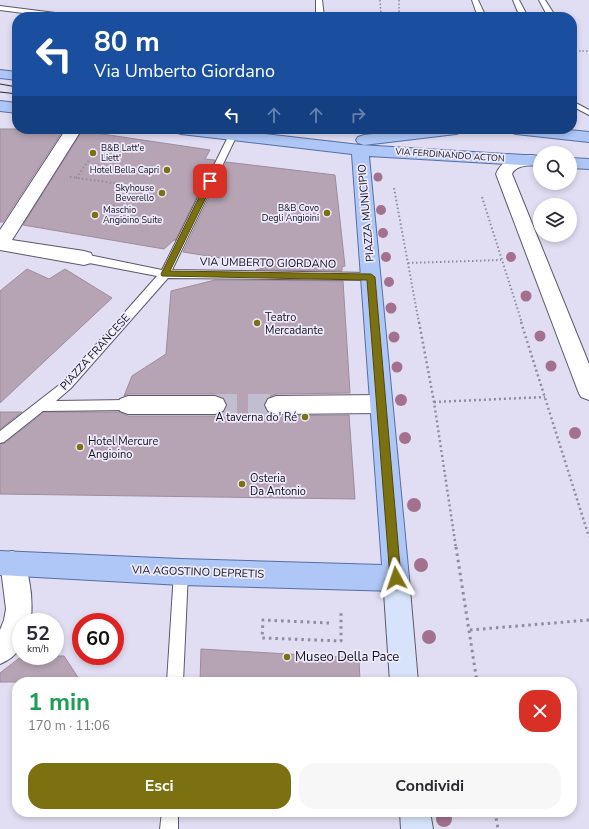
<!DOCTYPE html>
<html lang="it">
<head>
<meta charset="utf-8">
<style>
  :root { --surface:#fff; --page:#f7f7f7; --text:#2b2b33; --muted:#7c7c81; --accent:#7c7111 }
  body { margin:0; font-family:"Nunito Sans",sans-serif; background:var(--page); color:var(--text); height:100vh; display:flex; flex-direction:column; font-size:15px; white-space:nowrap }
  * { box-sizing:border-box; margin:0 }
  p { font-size:13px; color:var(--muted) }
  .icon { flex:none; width:22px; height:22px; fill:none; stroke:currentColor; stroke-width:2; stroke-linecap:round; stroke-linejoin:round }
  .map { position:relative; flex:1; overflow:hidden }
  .sheet { position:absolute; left:12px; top:677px; width:565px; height:140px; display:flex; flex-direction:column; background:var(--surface); border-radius:16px; box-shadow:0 2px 6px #0003 }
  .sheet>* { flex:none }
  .banner { position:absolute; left:12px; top:12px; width:565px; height:122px; border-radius:16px; box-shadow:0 2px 6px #0003; background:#1a4fa0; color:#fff; overflow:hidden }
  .buttons { position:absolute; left:533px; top:146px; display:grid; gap:8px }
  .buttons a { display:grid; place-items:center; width:44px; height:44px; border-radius:50%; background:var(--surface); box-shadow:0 2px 6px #0003; font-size:20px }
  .speed { position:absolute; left:12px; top:613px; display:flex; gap:8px; font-size:20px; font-weight:700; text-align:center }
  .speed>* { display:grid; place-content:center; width:52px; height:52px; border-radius:50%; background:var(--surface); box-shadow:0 2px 6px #0003; line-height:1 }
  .speed small { font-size:10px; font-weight:400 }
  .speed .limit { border:6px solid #d22; background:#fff; color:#111 }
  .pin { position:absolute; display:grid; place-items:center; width:34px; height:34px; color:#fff; margin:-17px; border-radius:8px; box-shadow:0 2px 6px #0006 }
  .me { position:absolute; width:44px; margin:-22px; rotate:355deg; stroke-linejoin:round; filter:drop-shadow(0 0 3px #0008) }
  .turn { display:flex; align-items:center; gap:14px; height:84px; padding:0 16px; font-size:18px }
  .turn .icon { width:52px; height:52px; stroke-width:2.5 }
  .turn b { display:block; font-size:28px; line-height:34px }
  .lanes { display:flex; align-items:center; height:38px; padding:0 16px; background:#0003; justify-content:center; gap:20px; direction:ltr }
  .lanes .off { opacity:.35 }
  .round { display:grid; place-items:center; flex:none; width:42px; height:42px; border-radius:16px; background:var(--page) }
  .overview { display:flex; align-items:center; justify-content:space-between; height:68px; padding:0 16px }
  h1 { font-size:24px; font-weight:700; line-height:30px; color:#1e9e55 }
  .action { display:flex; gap:8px; margin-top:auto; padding:8px 16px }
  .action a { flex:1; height:46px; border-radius:16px; background:var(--accent); color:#fff; font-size:16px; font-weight:700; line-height:46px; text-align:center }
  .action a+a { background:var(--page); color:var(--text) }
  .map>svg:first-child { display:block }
  .building { fill:#b6a4b4; stroke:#9d8c9c }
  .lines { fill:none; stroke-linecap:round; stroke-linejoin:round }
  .street-tunnel { stroke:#c2bed2; stroke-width:22; stroke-dasharray:22 11; stroke-linecap:butt }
  .lane-casing { stroke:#5d586b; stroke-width:2 }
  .street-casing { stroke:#5d586b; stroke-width:2 }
  .secondary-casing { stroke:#5d586b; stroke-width:2 }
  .primary-casing { stroke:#556fa4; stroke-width:2 }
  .path-far3 { stroke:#8e8b9b; stroke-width:1.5; stroke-dasharray:1.5 2; stroke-linecap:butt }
  .path-far2 { stroke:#8e8b9b; stroke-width:2; stroke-dasharray:1.5 2.5; stroke-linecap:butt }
  .path-far1 { stroke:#8e8b9b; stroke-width:2.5; stroke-dasharray:2 3; stroke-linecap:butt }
  .path { stroke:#8e8b9b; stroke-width:3; stroke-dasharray:2.5 4; stroke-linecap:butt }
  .lane { fill:#fff; fill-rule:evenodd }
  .street { fill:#fff; fill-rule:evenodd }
  .secondary { fill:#d6e3fa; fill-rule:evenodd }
  .primary { fill:#aec7f6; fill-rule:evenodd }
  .tram { stroke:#29272f; stroke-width:1 }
  .tree { fill:#a3718e }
  .route { fill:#7c7111; stroke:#51490b }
  .poi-dot { fill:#7c7111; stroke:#eeeafd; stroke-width:1.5 }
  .labels { text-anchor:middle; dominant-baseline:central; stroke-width:3.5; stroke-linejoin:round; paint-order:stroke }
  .far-poi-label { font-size:9px; fill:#131118; stroke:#eeeafd; text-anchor:end }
  .far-street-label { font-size:9px; fill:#131118; stroke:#eeeafd }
  .street-label { font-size:11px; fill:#131118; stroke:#eeeafd }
  .poi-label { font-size:11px; fill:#131118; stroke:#eeeafd; text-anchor:start }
  .near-poi-label { font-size:13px; fill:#131118; stroke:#eeeafd; text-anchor:start }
</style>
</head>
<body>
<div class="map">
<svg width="589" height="829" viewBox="0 0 589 829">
  <rect width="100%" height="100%" fill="#e1ddf3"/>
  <g class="building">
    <polygon points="0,129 64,129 3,222 0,222"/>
    <polygon points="82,131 210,150 205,159 215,160 175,241 175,239 164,249 23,225"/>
    <polygon points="226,162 335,175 345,266 342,267 342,271 256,270 271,266 183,252"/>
    <polygon points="27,269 49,279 65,269 112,298 0,403 0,291"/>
    <polygon points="215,280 343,281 350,393 276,394 267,398 264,406 267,412 276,416 349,415 355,499 0,494 0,444 5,443 44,412 119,412 128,416 215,416 224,412 227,406 224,398 215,394 128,394 124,396 132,376 166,354 171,291"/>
    <polygon points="0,412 22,412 0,429"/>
    <polygon points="201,649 359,658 360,682 200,682"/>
    <polygon points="22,656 64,656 81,682 0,682 0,673"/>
  </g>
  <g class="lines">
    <polyline class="street-tunnel" points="215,405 276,405"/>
    <g class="lane-casing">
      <g id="lane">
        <polygon points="316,0 322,0 324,17 316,17"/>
        <polygon points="472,0 478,0 486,17 478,17"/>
        <polygon points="513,0 519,0 528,17 520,17"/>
        <polygon points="539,0 545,0 556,17 548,17"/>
        <polygon points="0,6 71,15 75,17 54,17 0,10"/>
        <polygon points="572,101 589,110 589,115 572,106"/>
        <polygon points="233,132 237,135 172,270 371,273 375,274 376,277 375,280 168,278 71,388 56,401 128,400 132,401 134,405 132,409 128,410 43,411 4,442 0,443 0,431 63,382 157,276 84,262 80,261 79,258 80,255 84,254 162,270 229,135"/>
        <polygon points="181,565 186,567 188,572 183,682 167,682 174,572 176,567"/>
        <polygon points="162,812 178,812 178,829 160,829"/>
      </g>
    </g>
    <g class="street-casing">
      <g id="street">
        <polygon points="66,129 82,129 12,240 84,251 91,253 93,258 91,263 84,265 0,250 0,230"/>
        <path d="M531 155 537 156 539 160 537 164C528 166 516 165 512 174L589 364V400L581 397 578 391 496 174C502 159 516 156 531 155Z"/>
        <polygon points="381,395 389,398 392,404 389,410 381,413 276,414 268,411 265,405 268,399 276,396"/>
        <polygon points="128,396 215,396 223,399 226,405 223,411 215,414 128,414 120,411 117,405 120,399"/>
        <path d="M12 551 21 554C30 575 33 598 31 620V622H21C21 644 23 654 0 664V630L4 620 6 609 0 561 3 554Z"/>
      </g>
    </g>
    <g class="secondary-casing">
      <g id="secondary">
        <polygon points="396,565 405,569 409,578 418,682 390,682 383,578 387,569"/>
        <polygon points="400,812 430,812 433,829 401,829"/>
      </g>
    </g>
    <g class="primary-casing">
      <g id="primary">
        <polygon points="0,70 17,72 17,80 0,78"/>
        <polygon points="0,101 17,103 17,113 0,111"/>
        <polygon points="173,129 222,129 360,145 540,156 540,166 369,156 409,578 405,587 396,591 181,585 0,575 0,551 181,559 382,565 352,154 181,134 175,132"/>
        <polygon points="416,129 464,129 462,132 456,134 364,145 358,143 356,140 358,137 364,135"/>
        <polygon points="508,129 559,129 589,132 589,142 516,134 510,132"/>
        <polygon points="570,158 589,159 589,169 570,168"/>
      </g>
    </g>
    <g class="path-far3">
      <polyline points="380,0 381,17"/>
      <polyline points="399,0 399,17"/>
      <polyline points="572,51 589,51"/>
    </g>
    <g class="path-far2">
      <polyline points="70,177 150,188"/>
      <polyline points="76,178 89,160"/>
      <polyline points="394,188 419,323"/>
      <polyline points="482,197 522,323"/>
      <polyline points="112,210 125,185"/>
      <polyline points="408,263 501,260"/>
    </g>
    <g class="path-far1">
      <polyline points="419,322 434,402 456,548"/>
      <polyline points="521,322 589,537"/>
      <polyline points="434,402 545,397"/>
    </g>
    <g class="path">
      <polyline points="456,547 477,682"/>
      <polyline points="329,623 263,620 262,638 341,641 341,610"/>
      <polyline points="470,630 589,620"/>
      <polyline points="495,812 498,829"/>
    </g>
    <use href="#lane" class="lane"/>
    <use href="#street" class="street"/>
    <use href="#secondary" class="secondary"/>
    <use href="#primary" class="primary"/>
    <g class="tram">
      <polyline points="0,84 17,87"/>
      <polyline points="0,92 17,94"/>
    </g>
  </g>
  <g class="tree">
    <circle cx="378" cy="177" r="4.5"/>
    <circle cx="381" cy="210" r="5"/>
    <circle cx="383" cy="233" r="5"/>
    <circle cx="386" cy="257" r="5"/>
    <circle cx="511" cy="257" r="5"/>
    <circle cx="389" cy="282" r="5"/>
    <circle cx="526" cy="296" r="5.5"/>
    <circle cx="391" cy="308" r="5.5"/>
    <circle cx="540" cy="336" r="5.5"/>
    <circle cx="394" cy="337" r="5.5"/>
    <circle cx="551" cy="366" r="5.5"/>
    <circle cx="397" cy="367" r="5.5"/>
    <circle cx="401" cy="400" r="6"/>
    <circle cx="575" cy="433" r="6"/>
    <circle cx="405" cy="438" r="6"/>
    <circle cx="414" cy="505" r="7"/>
    <circle cx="421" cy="565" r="7"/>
    <circle cx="429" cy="637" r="7"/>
    <circle cx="444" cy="819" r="8"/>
  </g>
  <polygon class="route" points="208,179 210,179 214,181 170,271 371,274 375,277 401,578 400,582 396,583 392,582 390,578 367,280 162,276 161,274"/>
  <g class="poi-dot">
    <circle cx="93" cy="153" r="4"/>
    <circle cx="167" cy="170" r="4"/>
    <circle cx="162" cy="193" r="4"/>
    <circle cx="327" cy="213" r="4"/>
    <circle cx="95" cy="215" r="4"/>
    <circle cx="257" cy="323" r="4"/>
    <circle cx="305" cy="417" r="4"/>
    <circle cx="80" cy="447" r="4"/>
    <circle cx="242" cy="484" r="4"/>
    <circle cx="287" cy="657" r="4"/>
  </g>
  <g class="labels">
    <g class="far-poi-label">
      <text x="101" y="148" text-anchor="start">B&amp;B Latt'e<tspan x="101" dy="10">Liett'</tspan></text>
      <text x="159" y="170">Hotel Bella Capri</text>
      <text x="154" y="188">Skyhouse<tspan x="154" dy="10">Beverello</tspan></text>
      <text x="319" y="208">B&amp;B Covo<tspan x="319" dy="10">Degli Angioini</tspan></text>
      <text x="103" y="210" text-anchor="start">Maschio<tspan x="103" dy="10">Angioino Suite</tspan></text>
    </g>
    <g class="far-street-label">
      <text transform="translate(450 155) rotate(4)">VIA FERDINANDO ACTON</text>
    </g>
    <g class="street-label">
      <text transform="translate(366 213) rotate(-95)">PIAZZA MUNICIPIO</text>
      <text transform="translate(268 263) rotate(1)">VIA UMBERTO GIORDANO</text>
      <text transform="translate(95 352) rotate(-48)">PIAZZA FRANCESE</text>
      <text transform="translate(198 572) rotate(2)">VIA AGOSTINO DEPRETIS</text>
    </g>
    <g class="poi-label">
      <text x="265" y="317">Teatro<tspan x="265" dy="13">Mercadante</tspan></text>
      <text x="297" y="417" text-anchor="end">A taverna do' Ré</text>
      <text x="88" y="441">Hotel Mercure<tspan x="88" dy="13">Angioino</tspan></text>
      <text x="250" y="478">Osteria<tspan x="250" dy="13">Da Antonio</tspan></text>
    </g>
    <g class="near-poi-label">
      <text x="295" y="657">Museo Della Pace</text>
    </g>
  </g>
</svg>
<div class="buttons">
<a><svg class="icon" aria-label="search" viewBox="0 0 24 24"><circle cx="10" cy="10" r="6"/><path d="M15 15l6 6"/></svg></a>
<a><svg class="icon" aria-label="layers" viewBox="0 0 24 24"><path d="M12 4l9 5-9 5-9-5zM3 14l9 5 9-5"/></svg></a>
</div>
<div class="speed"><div>52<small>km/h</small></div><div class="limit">60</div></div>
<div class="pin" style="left:210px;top:181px;background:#d93025"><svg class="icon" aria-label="arrive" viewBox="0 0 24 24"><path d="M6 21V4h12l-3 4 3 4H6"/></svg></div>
<svg class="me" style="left:396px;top:578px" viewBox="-20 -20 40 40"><path d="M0-17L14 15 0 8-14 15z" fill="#7c7111" stroke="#fff" stroke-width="4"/></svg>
<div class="banner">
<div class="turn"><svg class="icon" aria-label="left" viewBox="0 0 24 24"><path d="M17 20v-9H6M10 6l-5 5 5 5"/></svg><div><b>80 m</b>Via Umberto Giordano</div></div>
<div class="lanes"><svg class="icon" aria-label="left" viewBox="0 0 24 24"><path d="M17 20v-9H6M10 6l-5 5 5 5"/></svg><svg class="icon off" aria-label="ahead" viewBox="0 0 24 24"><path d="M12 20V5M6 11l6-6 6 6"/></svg><svg class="icon off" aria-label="ahead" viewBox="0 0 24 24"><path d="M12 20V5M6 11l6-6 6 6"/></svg><svg class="icon off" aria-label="right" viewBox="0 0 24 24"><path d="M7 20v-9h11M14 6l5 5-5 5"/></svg></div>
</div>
<section class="sheet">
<div class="overview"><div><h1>1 min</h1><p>170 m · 11:06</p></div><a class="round" style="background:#d93025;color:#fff"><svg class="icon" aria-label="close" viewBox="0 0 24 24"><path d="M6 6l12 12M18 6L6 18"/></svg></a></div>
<div class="action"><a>Esci</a><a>Condividi</a></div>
</section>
</div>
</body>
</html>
